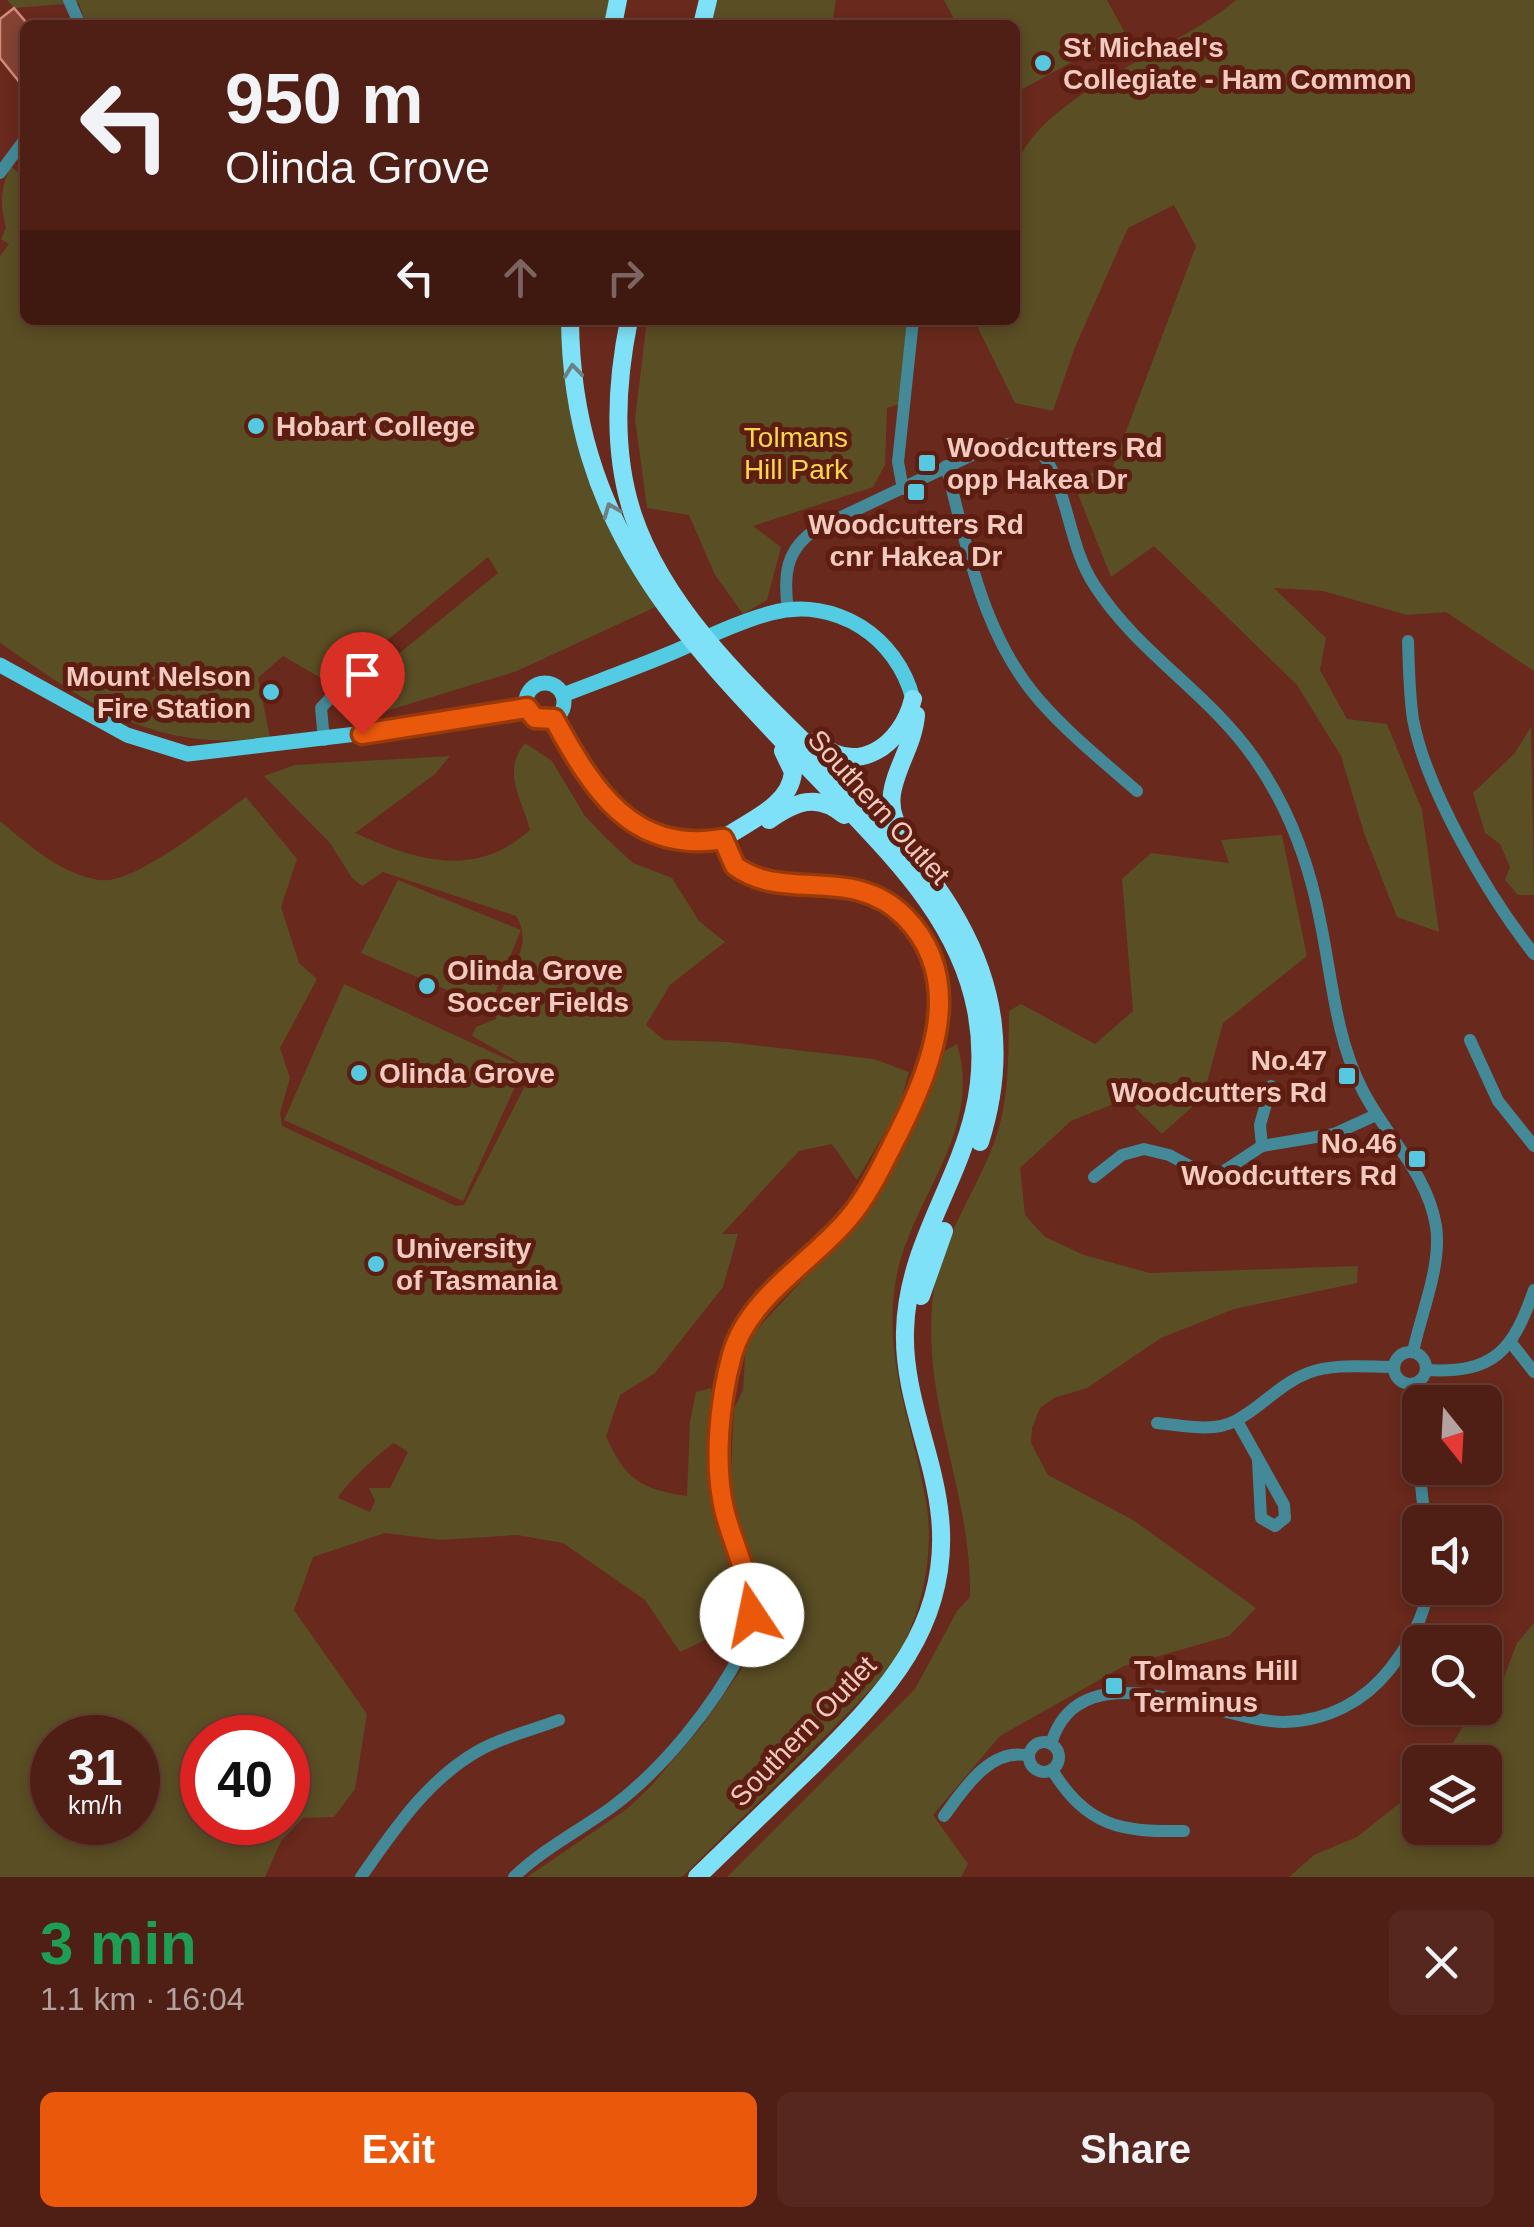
<!DOCTYPE html>
<html lang="en">
<head>
<meta charset="utf-8">
<style>
  :root { --surface:#4f1f15; --page:#55271e; --text:#f1f3f6; --muted:#b3a2a0; --line:#663d34; --accent:#ea580c }
  body { margin:0; font-family:Arial,sans-serif; background:var(--page); color:var(--text); height:100vh; display:flex; flex-direction:column; font-size:38px; white-space:nowrap }
  * { box-sizing:border-box; margin:0 }
  p { font-size:32px; color:var(--muted) }
  .icon { flex:none; width:55px; height:55px; fill:none; stroke:currentColor; stroke-width:2; stroke-linecap:round; stroke-linejoin:round }
  .map { position:relative; height:1877px; overflow:hidden }
  .side { display:flex; flex-direction:column; background:var(--surface); flex:1 }
  .side>* { flex:none }
  .guide { position:absolute; left:20px; top:20px; width:1000px; height:305px; border-radius:15px; box-shadow:0 5px 15px #0003,0 0 0 2px var(--line); background:#4f1f15; color:var(--text); overflow:hidden }
  .needle { width:65px; rotate:162deg }
  .controls { position:absolute; left:1402px; top:1385px; display:grid; gap:20px }
  .controls a { display:grid; place-items:center; width:100px; height:100px; border-radius:15px; background:var(--surface); box-shadow:0 5px 15px #0003,0 0 0 2px var(--line); font-size:50px }
  .speed { position:absolute; left:30px; top:1715px; display:flex; gap:20px; font-size:50px; font-weight:700; text-align:center }
  .speed>* { display:grid; place-content:center; width:130px; height:130px; border-radius:50%; background:var(--surface); box-shadow:0 5px 15px #0003,0 0 0 2px var(--line); line-height:1 }
  .speed small { font-size:25px; font-weight:400 }
  .speed .limit { border:15px solid #d22; background:#fff; color:#111 }
  .pin { position:absolute; display:grid; place-items:center; width:85px; height:85px; color:#fff; margin:-102px -42px; border-radius:50% 50% 50% 0; rotate:-45deg; box-shadow:0 0 10px #0007 }
  .pin .icon { rotate:45deg }
  .me { position:absolute; width:110px; margin:-55px; rotate:349deg; stroke-linejoin:round; filter:drop-shadow(0 0 8px #0008) }
  .turn { display:flex; align-items:center; gap:35px; height:210px; padding:0 40px; font-size:45px }
  .turn .icon { width:130px; height:130px; stroke-width:2.5 }
  .turn b { display:block; font-size:70px; line-height:85px }
  .lanes { display:flex; align-items:center; height:95px; padding:0 40px; background:#0003; justify-content:center; gap:50px; direction:ltr }
  .lanes .off { opacity:.35 }
  .round { display:grid; place-items:center; flex:none; width:105px; height:105px; border-radius:15px; background:var(--page) }
  .summary { display:flex; align-items:center; justify-content:space-between; height:170px; padding:0 40px }
  h1 { font-size:60px; font-weight:700; line-height:75px; color:#1e9e55 }
  .button { display:flex; gap:20px; margin-top:auto; padding:20px 40px }
  .button a { flex:1; height:115px; border-radius:15px; background:var(--accent); color:#fff; font-size:40px; font-weight:700; line-height:115px; text-align:center }
  .button a+a { background:var(--page); color:var(--text) }
  .map>svg:first-child { display:block }
  .green { fill:#5a4e24; fill-rule:evenodd }
  .building { fill:#844233; stroke:#d48a79; stroke-width:2.5 }
  .lines { fill:none; stroke-linecap:round; stroke-linejoin:round }
  .minor { stroke:#438998; stroke-width:12 }
  .major { stroke:#53cbe3; stroke-width:15 }
  .highway { stroke:#7ee1f7; stroke-width:18 }
  .oneway { stroke:#6e8084 }
  .route-casing { stroke:#983908; stroke-width:25 }
  .route { stroke:#ea580c; stroke-width:18 }
  .poi-dot { fill:#56c9e1; stroke:#5d1e11; stroke-width:4 }
  .labels { text-anchor:middle; dominant-baseline:central; stroke-width:10; stroke-linejoin:round; paint-order:stroke }
  .poi-label { font-size:28px; font-weight:bold; fill:#f2cac0; stroke:#5d1e11; text-anchor:start }
  .park-label { font-size:28px; fill:#fad64d; stroke:#5d1e11 }
  .street-label { font-size:28px; fill:#f2cac0; stroke:#5d1e11 }
</style>
</head>
<body>
<div class="map">
<svg width="1534" height="1877" viewBox="0 0 1534 1877">
  <rect width="100%" height="100%" fill="#69291c"/>
  <g class="green">
    <polygon points="7,0 618,0 613,25 86,25 79,3 14,8"/>
    <polygon points="708,0 836,0 832,25 702,25"/>
    <polygon points="944,0 1107,0 1125,33 1015,93 1015,25 957,25"/>
    <path d="M1236 0H1534V671L1446 612 1407 615 1323 591 1274 588 1326 638 1320 670 1347 719 1387 724 1422 810 1439 932 1397 917 1364 833 1341 756 1297 685 1154 546 1111 577 1072 479 1113 466 1196 246 1174 205 1128 228 1075 347 1053 411 1015 403 974 320H1015C1015 293 1009 184 1016 165 1045 92 1179 49 1236 0Z"/>
    <path d="M25 163V320H570L581 422 662 604 517 671 360 719 337 704 498 573 488 557 333 685 283 656 258 678 270 737C155 754 91 705 0 643V256L9 244 1 239 6 228C0 206 0 187 11 167L18 172Z"/>
    <polygon points="647,320 913,320 900,404 887,408 885,465 873,487 753,526 781,547 767,600 743,614 715,575 689,515 647,508 635,419"/>
    <polygon points="1531,727 1534,895 1518,895 1505,880 1510,867 1500,844 1485,833 1473,793 1514,754"/>
    <path d="M525 743 552 761 585 816 607 839 633 863 672 878 699 921 725 942 670 985 646 1025 664 1040 727 1042 874 1059 909 1072 899 1108 857 1180 832 1144 799 1151 722 1234H738L723 1287 655 1373 620 1395 606 1436C625 1479 640 1489 687 1496L690 1421 696 1392 711 1388 713 1514 733 1579 739 1624 680 1652 645 1600 563 1543 517 1535 441 1540 385 1533 313 1557 294 1610 367 1714 355 1789 334 1817 303 1818 281 1841 265 1877H0V821C30 846 59 873 99 880 134 886 216 818 246 797L297 859 281 907 299 963 317 979 280 1048 290 1078 280 1113 282 1126 456 1206 464 1205 530 1076 524 1065 472 1036 476 1027 496 1019C491 982 540 954 516 916L383 872 362 886 352 878 330 843 264 776 295 765 450 756 435 774 355 833C417 861 475 879 530 830 522 799 501 772 525 743ZM394 1443 408 1452 390 1488H369L375 1501 370 1512 338 1498C346 1483 379 1453 394 1443ZM52 1738H138V1822H52ZM202 1738H288V1822H202Z"/>
    <path d="M1282 835 1307 956 1223 1023 1203 1097 1162 1134 1126 1099 1071 1121 1020 1168 1025 1215 1045 1237 1084 1255 1150 1273 1358 1266 1357 1283 1234 1309 1161 1338 1087 1388 1054 1398 1040 1408 1032 1428 1031 1443 1048 1475 1133 1520 1256 1608 1229 1636 1124 1666 1000 1736 933 1815 968 1864 961 1877H727L915 1689 957 1611 970 1597C972 1491 921 1405 933 1296 939 1242 977 1191 995 1140 1010 1098 1008 1055 1009 1011L1021 1004 1095 1044 1133 1011 1122 879 1151 853 1229 863 1221 840Z"/>
    <polygon points="398,880 521,930 489,1008 361,953"/>
    <polygon points="344,984 524,1067 463,1201 284,1120"/>
    <path d="M957 1044C984 1132 911 1197 896 1279 882 1359 913 1424 926 1501 934 1547 925 1599 905 1641 889 1675 858 1702 833 1728 783 1779 732 1827 682 1877H527L627 1809 651 1786 702 1726 756 1648 764 1626 761 1599 730 1490 734 1409 743 1390 746 1341 865 1213 902 1147 941 1053Z"/>
    <polygon points="1534,1623 1534,1877 1289,1877 1314,1855 1357,1837 1420,1787 1420,1828 1485,1828 1485,1762 1441,1762 1462,1728 1493,1706 1517,1643"/>
  </g>
  <polygon class="building" points="14,8 25,21 25,89 0,58 0,19"/>
  <g class="lines">
    <g class="minor">
      <polyline points="69,0 80,25"/>
      <polyline points="0,173 25,139"/>
      <path d="M946 466C968 549 982 635 1040 701 1069 734 1104 762 1137 791"/>
      <polyline points="903,489 898,462 913,320"/>
      <path d="M788 610C783 574 786 548 818 528L991 446 1024 442 1042 453C1069 491 1068 546 1095 586 1138 653 1209 693 1254 758 1290 809 1310 865 1321 925 1332 979 1336 1037 1361 1087 1384 1135 1427 1171 1436 1226 1442 1266 1421 1313 1413 1352"/>
      <path d="M1408 641C1409 666 1409 693 1413 719 1426 790 1489 897 1534 954"/>
      <polyline points="324,740 321,708 335,693"/>
      <polyline points="1470,1040 1498,1101 1534,1146"/>
      <polyline points="1262,1146 1260,1125 1271,1086"/>
      <polyline points="1094,1177 1122,1155 1144,1149 1169,1155 1203,1173 1221,1173 1262,1146 1334,1134 1376,1115"/>
      <polyline points="1512,1344 1534,1372"/>
      <circle cx="1410" cy="1368" r="16"/>
      <path d="M1426 1370C1495 1374 1513 1350 1534 1290"/>
      <polyline points="1410,1384 1425,1522"/>
      <polyline points="1237,1421 1284,1505 1285,1518 1275,1526 1261,1518 1258,1461"/>
      <path d="M1157 1423C1181 1425 1213 1433 1235 1421 1261 1408 1279 1384 1308 1373 1334 1363 1366 1367 1394 1367"/>
      <circle cx="1044" cy="1757" r="15"/>
      <path d="M1051 1744C1081 1644 1219 1722 1284 1722 1327 1721 1364 1702 1390 1669 1409 1644 1424 1619 1428 1588"/>
      <path d="M1052 1770C1088 1827 1120 1832 1184 1831"/>
      <path d="M944 1816C963 1790 991 1746 1029 1756"/>
      <path d="M361 1877C394 1830 427 1780 478 1751 502 1737 533 1730 559 1720"/>
      <path d="M514 1877C543 1849 580 1830 612 1807 663 1769 713 1707 742 1651 768 1601 732 1554 723 1505 714 1456 717 1380 740 1334 760 1292 807 1264 838 1230 890 1175 955 1045 934 969 896 834 742 922 723 839"/>
    </g>
    <g class="major">
      <polyline points="0,665 127,735 188,754 441,724 527,708"/>
      <circle cx="545" cy="702" r="19"/>
      <path d="M563 695C599 681 635 668 671 653 704 639 737 622 771 613 836 596 897 637 913 699"/>
      <path d="M554 719C594 790 632 853 723 839"/>
    </g>
    <g class="highway">
      <polyline points="613,25 618,0"/>
      <polyline points="702,25 708,0"/>
      <path d="M570 320C572 544 705 658 847 808 903 867 960 927 976 1010 1002 1145 908 1214 905 1331 903 1396 934 1454 940 1517 951 1625 885 1694 814 1764 775 1802 736 1839 697 1877"/>
      <path d="M629 320C616 384 612 452 633 515 710 743 1071 857 980 1142"/>
      <path d="M816 741C857 778 902 745 913 699"/>
      <path d="M769 820C795 802 817 792 844 815"/>
      <path d="M904 835C871 794 913 758 916 715"/>
      <path d="M723 839C747 821 790 807 793 772L783 751"/>
      <polyline points="921,1296 944,1231"/>
    </g>
  </g>
  <defs><path id="oneway-chevron" d="M-2-3.5L2.5 0L-2 3.5" fill="none" stroke-width="1.6" stroke-linecap="round" stroke-linejoin="round" transform="scale(2.5)"/></defs>
  <g class="oneway">
    <use href="#oneway-chevron" transform="translate(573 371) rotate(-96)"/>
    <use href="#oneway-chevron" transform="translate(611 510) rotate(-112)"/>
  </g>
  <g class="lines">
    <g class="route-casing">
      <path id="route" d="M362 734 527 708 535 718 554 719C593 790 632 854 723 839L735 866C785 903 853 864 905 917 971 984 927 1078 891 1148 879 1172 866 1198 848 1219 811 1263 748 1297 732 1355 719 1402 713 1466 725 1513 734 1547 751 1579 752 1615"/>
    </g>
    <use href="#route" class="route"/>
  </g>
  <g class="poi-dot">
    <circle cx="1043" cy="63" r="10"/>
    <circle cx="256" cy="426" r="10"/>
    <rect x="917" y="453" width="20" height="20" rx="5"/>
    <rect x="906" y="482" width="20" height="20" rx="5"/>
    <circle cx="271" cy="692" r="10"/>
    <circle cx="427" cy="986" r="10"/>
    <circle cx="359" cy="1073" r="10"/>
    <rect x="1337" y="1066" width="20" height="20" rx="5"/>
    <rect x="1407" y="1149" width="20" height="20" rx="5"/>
    <circle cx="376" cy="1264" r="10"/>
    <rect x="1104" y="1676" width="20" height="20" rx="5"/>
  </g>
  <g class="labels">
    <g class="poi-label">
      <text x="1063" y="47">St Michael's<tspan x="1063" dy="32">Collegiate - Ham Common</tspan></text>
      <text x="276" y="426">Hobart College</text>
      <text x="947" y="447">Woodcutters Rd<tspan x="947" dy="32">opp Hakea Dr</tspan></text>
      <text x="916" y="524" text-anchor="middle">Woodcutters Rd<tspan x="916" dy="32">cnr Hakea Dr</tspan></text>
      <text x="251" y="676" text-anchor="end">Mount Nelson<tspan x="251" dy="32">Fire Station</tspan></text>
      <text x="447" y="970">Olinda Grove<tspan x="447" dy="32">Soccer Fields</tspan></text>
      <text x="1327" y="1060" text-anchor="end">No.47<tspan x="1327" dy="32">Woodcutters Rd</tspan></text>
      <text x="379" y="1073">Olinda Grove</text>
      <text x="1397" y="1143" text-anchor="end">No.46<tspan x="1397" dy="32">Woodcutters Rd</tspan></text>
      <text x="396" y="1248">University<tspan x="396" dy="32">of Tasmania</tspan></text>
      <text x="1134" y="1670">Tolmans Hill<tspan x="1134" dy="32">Terminus</tspan></text>
    </g>
    <g class="park-label">
      <text x="796" y="437">Tolmans<tspan x="796" dy="32">Hill Park</tspan></text>
    </g>
    <g class="street-label">
      <text transform="translate(879 807) rotate(48)">Southern Outlet</text>
      <text transform="translate(803 1731) rotate(-46)">Southern Outlet</text>
    </g>
  </g>
</svg>
<div class="controls">
<a><svg class="needle" viewBox="-14 -14 28 28"><path d="M0-13l5 13h-10z" fill="#e53935"/><path d="M0 13l5-13h-10z" fill="#b3a2a0"/></svg></a>
<a><svg class="icon" aria-label="sound" viewBox="0 0 24 24"><path d="M4 9h4l5-4v14l-5-4H4zM17 9q2 3 0 6"/></svg></a>
<a><svg class="icon" aria-label="search" viewBox="0 0 24 24"><circle cx="10" cy="10" r="6"/><path d="M15 15l6 6"/></svg></a>
<a><svg class="icon" aria-label="layers" viewBox="0 0 24 24"><path d="M12 4l9 5-9 5-9-5zM3 14l9 5 9-5"/></svg></a>
</div>
<div class="speed"><div>31<small>km/h</small></div><div class="limit">40</div></div>
<div class="pin" style="left:362px;top:734px;background:#d93025"><svg class="icon" aria-label="arrive" viewBox="0 0 24 24"><path d="M6 21V4h12l-3 4 3 4H6"/></svg></div>
<svg class="me" style="left:752px;top:1615px" viewBox="-20 -20 40 40"><circle r="19" fill="#fff"/><path d="M0-13L10 11 0 6-10 11z" fill="#ea580c"/></svg>
<div class="guide">
<div class="turn"><svg class="icon" aria-label="left" viewBox="0 0 24 24"><path d="M17 20v-9H6M10 6l-5 5 5 5"/></svg><div><b>950 m</b>Olinda Grove</div></div>
<div class="lanes"><svg class="icon" aria-label="left" viewBox="0 0 24 24"><path d="M17 20v-9H6M10 6l-5 5 5 5"/></svg><svg class="icon off" aria-label="ahead" viewBox="0 0 24 24"><path d="M12 20V5M6 11l6-6 6 6"/></svg><svg class="icon off" aria-label="right" viewBox="0 0 24 24"><path d="M7 20v-9h11M14 6l5 5-5 5"/></svg></div>
</div>
</div>
<section class="side">
<div class="summary"><div><h1>3 min</h1><p>1.1 km · 16:04</p></div><a class="round"><svg class="icon" aria-label="close" viewBox="0 0 24 24"><path d="M6 6l12 12M18 6L6 18"/></svg></a></div>
<div class="button"><a>Exit</a><a>Share</a></div>
</section>
</body>
</html>
